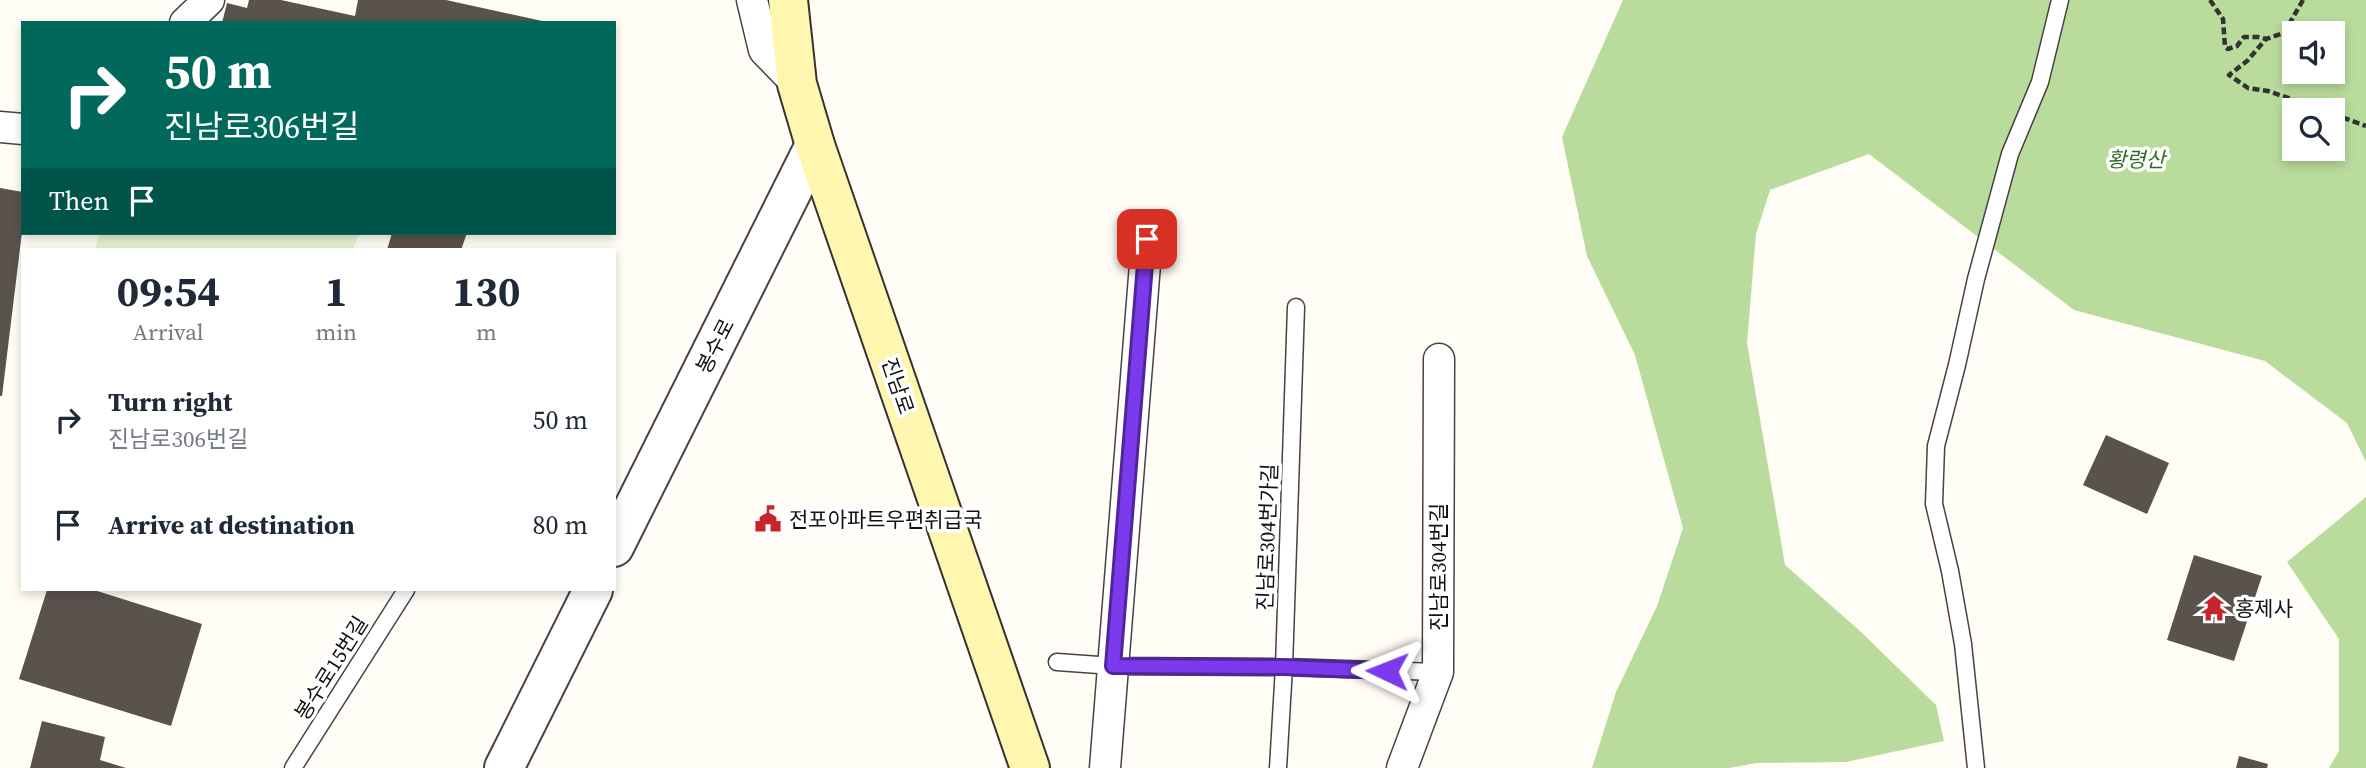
<!DOCTYPE html>
<html lang="en">
<head>
<meta charset="utf-8">
<style>
  :root { --surface:#fff; --page:#f2f2f3; --text:#1f2937; --muted:#747a83 }
  body { margin:0; font-family:"Source Serif 4","Noto Sans KR",serif; background:var(--page); color:var(--text); height:100vh; display:flex; flex-direction:column; font-size:26px; white-space:nowrap }
  * { box-sizing:border-box; margin:0 }
  p { font-size:23px; color:var(--muted) }
  .icon { flex:none; width:38px; height:38px; fill:none; stroke:currentColor; stroke-width:2; stroke-linecap:round; stroke-linejoin:round }
  .map { position:relative; flex:1; overflow:hidden }
  .drawer { position:absolute; left:21px; top:248px; width:595px; height:343px; display:flex; flex-direction:column; background:var(--surface); border-radius:0px; box-shadow:0 4px 10px #0003 }
  .drawer>* { flex:none }
  .guide { position:absolute; left:21px; top:21px; width:595px; height:214px; border-radius:0px; box-shadow:0 4px 10px #0003; background:#00695c; color:#fff; overflow:hidden }
  .buttons { position:absolute; left:2282px; top:21px; display:grid; gap:14px }
  .buttons a { display:grid; place-items:center; width:63px; height:63px; border-radius:0px; background:var(--surface); box-shadow:0 4px 10px #0003; font-size:35px }
  .pin { position:absolute; display:grid; place-items:center; width:60px; height:60px; color:#fff; margin:-30px; border-radius:14px; box-shadow:0 4px 10px #0006 }
  .me { position:absolute; width:77px; margin:-38px; rotate:272deg; stroke-linejoin:round; filter:drop-shadow(0 0 5px #0008) }
  .turn { display:flex; align-items:center; gap:24px; height:147px; padding:0 28px; font-size:32px }
  .turn .icon { width:91px; height:91px; stroke-width:2.5 }
  .turn b { display:block; font-size:49px; line-height:60px }
  .then { display:flex; align-items:center; height:66px; padding:0 28px; background:#0003; gap:14px; font-size:26px }
  .eta { display:flex; justify-content:space-evenly; align-items:center; height:119px; text-align:center }
  .eta b { font-size:42px; font-weight:700; line-height:49px }
  ul { padding:0; list-style:none }
  li { display:flex; align-items:center; gap:21px; height:105px; padding:0 28px }
  li div { flex:1 }
  li b { display:block; font-size:26px }
  li em { font-style:normal }
  .map>svg:first-child { display:block }
  .forest { fill:#b9dc9c; fill-rule:evenodd }
  .pitch { fill:#e6f2cf }
  .building { fill:#5a524d }
  .lines { fill:none; stroke-linecap:round; stroke-linejoin:round }
  .service-casing { stroke:#444; stroke-width:19 }
  .minor-casing { stroke:#444; stroke-width:33 }
  .tertiary-casing { stroke:#444; stroke-width:42 }
  .secondary-casing { stroke:#333; stroke-width:42 }
  .path { stroke:#333; stroke-width:4.5; stroke-dasharray:7 3.5; stroke-linecap:butt }
  .service { stroke:#fff; stroke-width:16 }
  .minor { stroke:#fff; stroke-width:30 }
  .tertiary { stroke:#fff; stroke-width:38 }
  .secondary { stroke:#fff6b0; stroke-width:38 }
  .route-casing { stroke:#51269a; stroke-width:18 }
  .route { stroke:#7c3aed; stroke-width:12 }
  .labels { text-anchor:middle; dominant-baseline:central; stroke-width:7; stroke-linejoin:round; paint-order:stroke }
  .park-label { font-size:21px; font-style:italic; fill:#2f6b1f; stroke:#fff }
  .street-label { font-size:21px; fill:#111; stroke:#fff }
  .poi-label { font-size:21px; fill:#111; stroke:#fff; text-anchor:start }
</style>
</head>
<body>
<div class="map">
<svg width="2366" height="768" viewBox="0 0 2366 768">
  <rect width="100%" height="100%" fill="#fffdf5"/>
  <g class="forest">
    <path d="M1623 0H2366V462L2347 423 2265 361 2074 310 1869 154 1770 190 1756 234 1747 343 1785 565 1860 631 1936 705 1944 741 1846 762 1757 763 1729 768H1592L1616 692 1657 606 1683 528 1635 355 1587 256 1562 137ZM2294 33H2333V72H2294ZM2294 110H2333V149H2294Z"/>
    <polygon points="2366,497 2366,768 2329,768 2339,751 2339,639 2287,562"/>
  </g>
  <polygon class="pitch" points="100,233 359,233 353,250 95,250"/>
  <g class="building">
    <polygon points="249,0 281,0 355,16 358,0 446,0 547,22 222,23 227,3 247,8"/>
    <polygon points="0,188 23,192 23,224 2,396 0,396"/>
    <polygon points="392,233 467,233 461,250 387,250"/>
    <polygon points="2106,435 2169,463 2147,514 2083,485"/>
    <polygon points="2194,555 2262,576 2234,661 2167,640"/>
    <polygon points="47,590 94,590 202,624 171,726 19,679"/>
    <polygon points="42,721 105,737 100,760 126,768 30,768"/>
    <polygon points="2239,756 2268,764 2267,768 2236,768"/>
  </g>
  <g class="lines">
    <g class="service-casing">
      <g id="service">
        <polyline points="1057,662 1113,666 1284,667 1438,672"/>
        <polyline points="293,768 406,590"/>
        <polyline points="1278,768 1284,667 1296,307"/>
        <polyline points="1976,768 1963,644 1950,571 1934,504 1936,446 1957,365 1976,279 2010,154 2040,82 2060,0"/>
      </g>
    </g>
    <g class="minor-casing">
      <g id="minor">
        <polyline points="752,0 764,50 797,84"/>
        <polyline points="185,23 209,0"/>
        <polyline points="0,127 23,129"/>
        <polyline points="1105,768 1147,239"/>
        <polyline points="1402,768 1438,672 1439,359"/>
      </g>
    </g>
    <g class="tertiary-casing">
      <g id="tertiary">
        <polyline points="614,547 815,145"/>
        <polyline points="504,768 593,590"/>
      </g>
    </g>
    <g class="secondary-casing">
      <polyline id="secondary" points="788,0 797,84 815,145 1030,768"/>
    </g>
    <g class="path">
      <polyline points="2210,0 2223,19 2225,47 2228,49 2237,46 2244,37 2258,37 2266,39"/>
      <polyline points="2303,0 2284,33 2266,39 2247,61 2229,75 2248,88 2268,91 2323,110"/>
      <polyline points="2333,114 2366,126"/>
    </g>
    <use href="#service" class="service"/>
    <use href="#minor" class="minor"/>
    <use href="#tertiary" class="tertiary"/>
    <use href="#secondary" class="secondary"/>
  </g>
  <g class="lines">
    <g class="route-casing">
      <polyline id="route" points="1147,239 1113,666 1284,667 1387,671"/>
    </g>
    <use href="#route" class="route"/>
  </g>
  <defs>
    <g id="civic-bare" transform="scale(2.1)"><path d="M-.6-6.5H3V-4.5H.6V-3L4-1V1h2V6H-6V1h2V-1L-.6-3ZM-1.2 2.5V6h2.4V2.5Z" fill="#c4262e" stroke="#fff" stroke-width="2.5" paint-order="stroke"/></g>
    <g id="temple-bare" transform="scale(2.1)"><path d="M0-6L5-2H3V0L6.5 2.5H4V6H1.5V3h-3V6H-4V2.5H-6.5L-3 0V-2H-5Z" fill="#c4262e" stroke="#fff" stroke-width="2.5" paint-order="stroke"/></g>
  </defs>
  <g fill-rule="evenodd">
    <use href="#civic-bare" x="768" y="519"/>
    <use href="#temple-bare" x="2214" y="608"/>
  </g>
  <g class="labels">
    <g class="park-label">
      <text x="2136" y="159">황령산</text>
    </g>
    <g class="street-label">
      <text transform="translate(715 346) rotate(-63)">봉수로</text>
      <text transform="translate(898 386) rotate(71)">진남로</text>
      <text transform="translate(1267 537) rotate(-88)">진남로304번가길</text>
      <text transform="translate(1438 567) rotate(-90)">진남로304번길</text>
      <text transform="translate(331 668) rotate(-58)">봉수로15번길</text>
    </g>
    <g class="poi-label">
      <text x="789" y="519">전포아파트우편취급국</text>
      <text x="2235" y="608">홍제사</text>
    </g>
  </g>
</svg>
<div class="buttons">
<a><svg class="icon" aria-label="sound" viewBox="0 0 24 24"><path d="M4 9h4l5-4v14l-5-4H4zM17 9q2 3 0 6"/></svg></a>
<a><svg class="icon" aria-label="search" viewBox="0 0 24 24"><circle cx="10" cy="10" r="6"/><path d="M15 15l6 6"/></svg></a>
</div>
<div class="pin" style="left:1147px;top:239px;background:#d93025"><svg class="icon" aria-label="arrive" viewBox="0 0 24 24"><path d="M6 21V4h12l-3 4 3 4H6"/></svg></div>
<svg class="me" style="left:1387px;top:671px" viewBox="-20 -20 40 40"><path d="M0-17L14 15 0 8-14 15z" fill="#7c3aed" stroke="#fff" stroke-width="4"/></svg>
<div class="guide">
<div class="turn"><svg class="icon" aria-label="right" viewBox="0 0 24 24"><path d="M7 20v-9h11M14 6l5 5-5 5"/></svg><div><b>50 m</b>진남로306번길</div></div>
<div class="then">Then<svg class="icon" aria-label="arrive" viewBox="0 0 24 24"><path d="M6 21V4h12l-3 4 3 4H6"/></svg></div>
</div>
<section class="drawer">
<div class="eta">
<div><b>09:54</b><p>Arrival</p></div>
<div><b>1</b><p>min</p></div>
<div><b>130</b><p>m</p></div>
</div>
<ul>
<li><svg class="icon" aria-label="right" viewBox="0 0 24 24"><path d="M7 20v-9h11M14 6l5 5-5 5"/></svg><div><b>Turn right</b><p>진남로306번길</p></div><em>50 m</em></li>
<li><svg class="icon" aria-label="arrive" viewBox="0 0 24 24"><path d="M6 21V4h12l-3 4 3 4H6"/></svg><div><b>Arrive at destination</b></div><em>80 m</em></li>
</ul>
</section>
</div>
</body>
</html>
